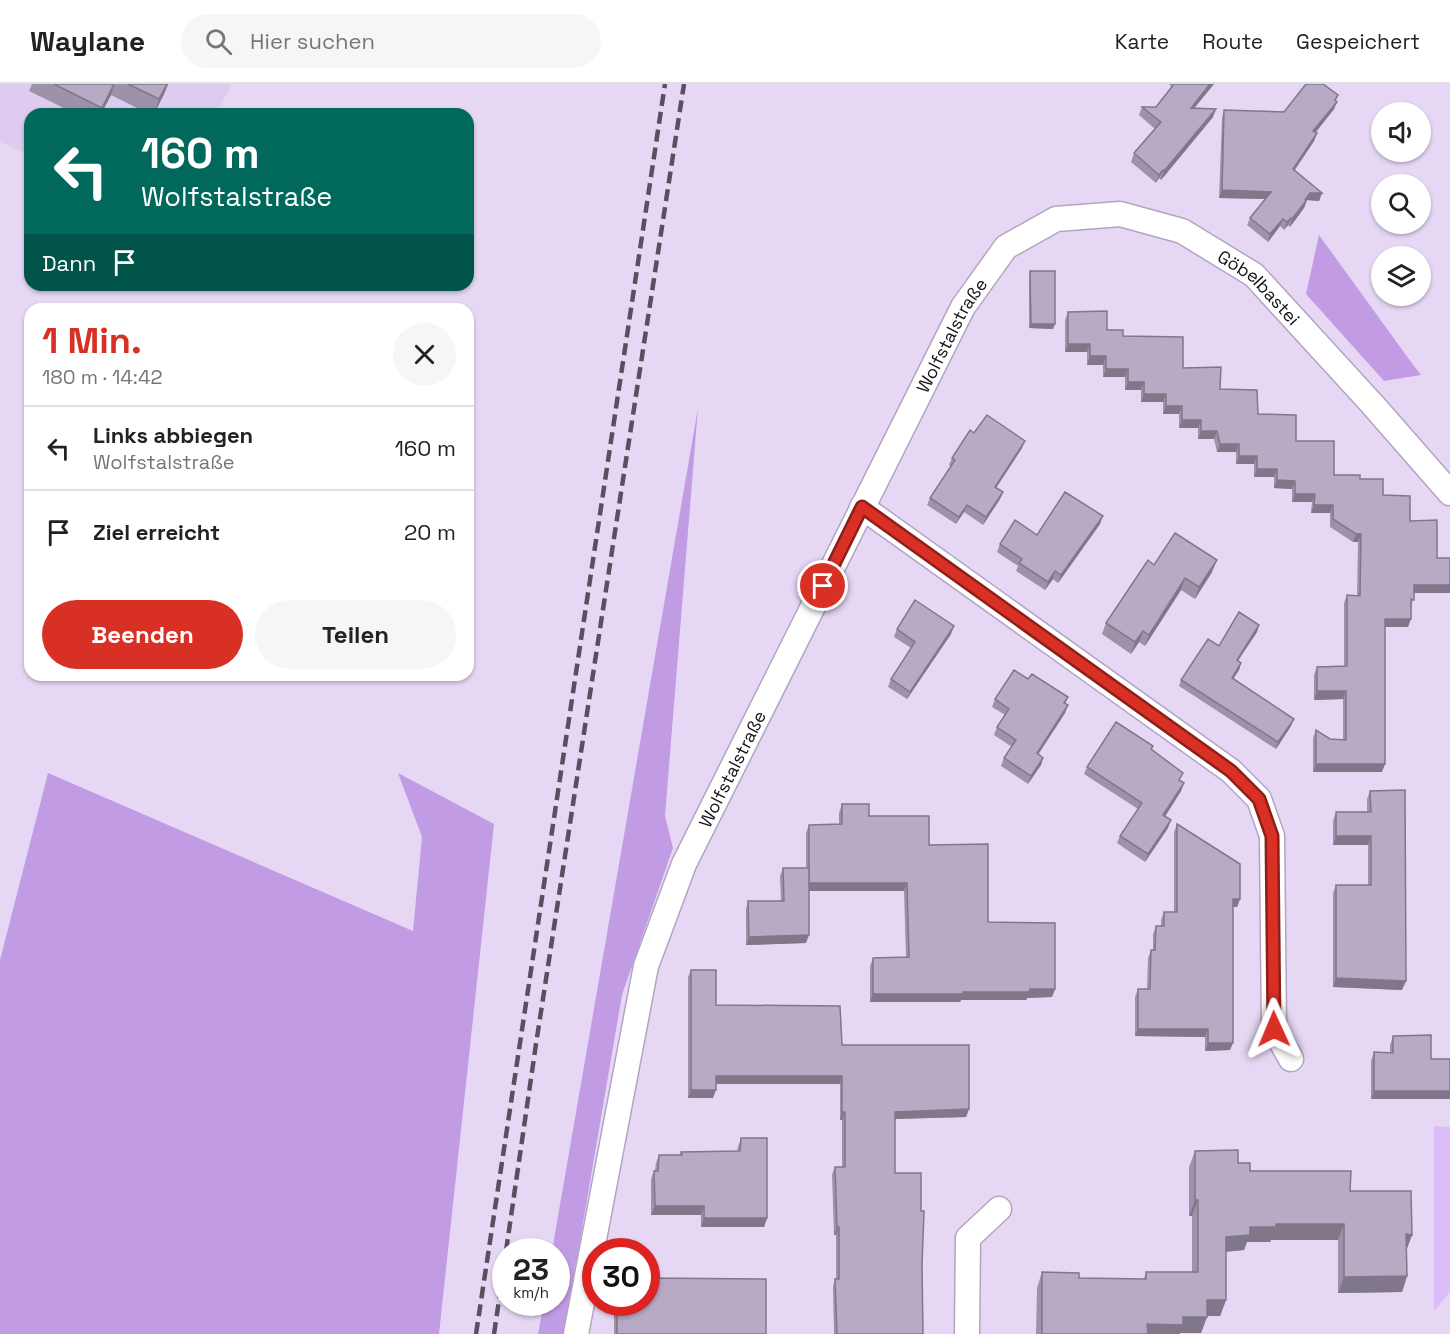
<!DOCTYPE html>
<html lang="de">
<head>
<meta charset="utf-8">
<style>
  :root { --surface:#fff; --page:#f6f6f6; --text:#222; --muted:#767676; --line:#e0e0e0; --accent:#d93025 }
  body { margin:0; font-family:"Space Grotesk",sans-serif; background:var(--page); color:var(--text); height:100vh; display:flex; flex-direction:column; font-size:22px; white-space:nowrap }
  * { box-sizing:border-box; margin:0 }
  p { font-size:20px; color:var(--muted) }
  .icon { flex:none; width:33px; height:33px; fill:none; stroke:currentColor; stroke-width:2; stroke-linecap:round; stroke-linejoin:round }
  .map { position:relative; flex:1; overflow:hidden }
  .drawer { position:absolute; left:24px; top:219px; width:450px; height:378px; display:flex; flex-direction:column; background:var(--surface); border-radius:18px; box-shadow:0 2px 4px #0004 }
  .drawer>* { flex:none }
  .banner { position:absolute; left:24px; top:24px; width:450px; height:183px; border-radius:18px; box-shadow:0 2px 4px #0004; background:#00695c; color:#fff; overflow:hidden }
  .tools { position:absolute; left:1371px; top:18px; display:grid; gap:12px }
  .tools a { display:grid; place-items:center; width:60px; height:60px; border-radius:50%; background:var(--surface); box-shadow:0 2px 4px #0004; font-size:30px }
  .speed { position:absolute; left:492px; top:1154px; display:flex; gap:12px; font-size:30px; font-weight:700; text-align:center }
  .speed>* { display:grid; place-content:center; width:78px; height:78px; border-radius:50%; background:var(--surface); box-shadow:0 2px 4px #0004; line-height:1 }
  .speed small { font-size:15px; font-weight:400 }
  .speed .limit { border:9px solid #d22; background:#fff; color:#111 }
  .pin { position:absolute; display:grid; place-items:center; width:51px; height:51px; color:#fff; margin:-26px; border:3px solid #fff; border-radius:50%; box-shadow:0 2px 6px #0007 }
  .me { position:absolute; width:66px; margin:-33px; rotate:359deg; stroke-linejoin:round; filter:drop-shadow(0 0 4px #0008) }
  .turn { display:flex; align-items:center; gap:21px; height:126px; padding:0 18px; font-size:27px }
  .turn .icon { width:78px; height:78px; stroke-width:2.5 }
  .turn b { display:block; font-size:42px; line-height:51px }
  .then { display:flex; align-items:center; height:57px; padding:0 18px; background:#0003; gap:12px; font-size:22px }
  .round { display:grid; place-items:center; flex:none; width:63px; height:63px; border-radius:32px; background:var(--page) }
  .headline { display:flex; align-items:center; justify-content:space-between; height:102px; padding:0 18px }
  h1 { font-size:36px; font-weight:700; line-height:45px; color:var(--accent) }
  .cta { display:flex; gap:12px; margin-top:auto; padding:12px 18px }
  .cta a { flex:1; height:69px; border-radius:36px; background:var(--accent); color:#fff; font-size:24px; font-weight:700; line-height:69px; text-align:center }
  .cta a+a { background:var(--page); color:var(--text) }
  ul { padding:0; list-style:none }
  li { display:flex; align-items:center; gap:18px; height:84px; padding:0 18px; border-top:2px solid var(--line) }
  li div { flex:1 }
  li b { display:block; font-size:22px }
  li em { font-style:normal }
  header { display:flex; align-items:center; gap:36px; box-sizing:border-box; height:84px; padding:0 30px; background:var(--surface); border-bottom:2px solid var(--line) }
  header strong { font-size:28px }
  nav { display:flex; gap:33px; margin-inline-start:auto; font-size:21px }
  .search { width:420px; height:54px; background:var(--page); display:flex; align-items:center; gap:15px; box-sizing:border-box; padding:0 21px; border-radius:33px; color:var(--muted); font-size:22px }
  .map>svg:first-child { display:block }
  .built { fill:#ddccef }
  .green { fill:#dbbdfa }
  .forest { fill:#c19ce5 }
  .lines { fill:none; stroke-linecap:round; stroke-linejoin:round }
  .street-casing { stroke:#b3a5c1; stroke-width:27 }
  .street { stroke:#fff; stroke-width:24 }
  .rail { stroke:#58505f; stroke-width:4.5; stroke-dasharray:12 6; stroke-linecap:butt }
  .wall { fill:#9d92a9 }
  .shaded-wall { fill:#80778a }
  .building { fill:#b7aac5; stroke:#80778a; stroke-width:1.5 }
  .route-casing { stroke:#8d1f18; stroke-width:15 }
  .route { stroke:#d93025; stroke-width:10 }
  .labels { text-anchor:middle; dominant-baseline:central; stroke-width:4.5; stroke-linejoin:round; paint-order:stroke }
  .street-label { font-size:18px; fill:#16111a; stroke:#e6d8f4 }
</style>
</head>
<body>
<header>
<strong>Waylane</strong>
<div class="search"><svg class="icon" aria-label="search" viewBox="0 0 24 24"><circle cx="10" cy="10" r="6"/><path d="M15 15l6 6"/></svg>Hier suchen</div>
<nav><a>Karte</a><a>Route</a><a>Gespeichert</a></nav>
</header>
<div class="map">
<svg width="1450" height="1250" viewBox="0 0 1450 1250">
  <rect width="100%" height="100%" fill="#e6d8f4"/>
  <polygon class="built" points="0,0 232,0 216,30 30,30 30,71 0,58"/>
  <polygon class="green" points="1434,1042 1450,1043 1450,1208 1434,1227"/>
  <g class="forest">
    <polygon points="1319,151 1411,278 1421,291 1384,297 1306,210"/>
    <polygon points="698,324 665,732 673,764 622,911 564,1250 538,1250 544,1218 556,1218 556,1167 552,1167"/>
    <polygon points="48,689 413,847 422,753 398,689 494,740 439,1250 0,1250 0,876"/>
  </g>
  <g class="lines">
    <g class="street-casing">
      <g id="street">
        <polyline points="862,423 1231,687 1259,715 1272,752 1274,945 1291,975"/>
        <path id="s1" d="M576 1250 646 882 684 780 963 223 1006 163 1056 135 1120 130 1182 147 1254 191 1373 321 1450 409"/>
        <polyline points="967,1250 968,1154 999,1125"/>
      </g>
    </g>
    <use href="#street" class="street"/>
    <g class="rail">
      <polyline points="506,1167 536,960 684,0"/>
      <polyline points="476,1250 665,0"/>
      <polyline points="494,1250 506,1169"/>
    </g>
  </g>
  <g class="wall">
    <polygon points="32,0 168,0 164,10 154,30 149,30 111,11 101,30 76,30 29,7"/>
    <polygon points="1169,0 1214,0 1194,24 1213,33 1161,96 1159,94 1156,99 1131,78 1134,69 1155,45 1139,31 1142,23 1156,23 1172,3"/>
    <polygon points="1336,17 1334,25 1316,48 1317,49 1314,57 1294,87 1322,109 1319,117 1307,116 1304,124 1290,143 1288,141 1284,146 1280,142 1268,158 1247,141 1250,134 1265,115 1219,114 1222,34 1224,26 1284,28"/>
    <polygon points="1030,187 1053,245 1029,244 1029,191"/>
    <polygon points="1068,228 1107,246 1123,252 1183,284 1220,305 1296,357 1334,391 1360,395 1383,411 1410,437 1414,509 1408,543 1385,543 1382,688 1313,688 1313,654 1316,646 1330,655 1343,655 1343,615 1314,616 1314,591 1317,583 1344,582 1344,519 1347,511 1357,512 1358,458 1353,458 1330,443 1330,429 1311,429 1312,418 1292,418 1292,405 1274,404 1274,393 1254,393 1254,380 1236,380 1236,368 1217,368 1214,355 1198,355 1198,344 1179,344 1179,330 1163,330 1163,318 1141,318 1141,306 1125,306 1125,293 1103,293 1103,281 1087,281 1087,268 1065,268 1065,236"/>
    <polygon points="974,349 1022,364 996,404 1003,408 1000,415 983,441 964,428 956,440 927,421 930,414 951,382 949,381 952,374"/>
    <polygon points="1100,440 1058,499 1053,495 1045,506 1016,487 1018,482 997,468 1000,460 1037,451"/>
    <polygon points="1154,481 1212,488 1195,515 1181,506 1145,562 1139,558 1131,570 1102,550 1106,539"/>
    <polygon points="1259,541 1257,548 1238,577 1241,579 1239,586 1233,594 1291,642 1276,665 1179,602 1181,596 1219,562"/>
    <polygon points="897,545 951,550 907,615 888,603 891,595 911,564 894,553"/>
    <polygon points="1028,595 1068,613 1065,620 1065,629 1038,670 1043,674 1041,681 1028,700 1001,682 1004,674 1012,663 994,651 997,643 1005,631 992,623 995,615"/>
    <polygon points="1152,665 1181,697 1184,699 1181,707 1165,732 1168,744 1145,778 1117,759 1120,752 1138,725 1084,690 1087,683"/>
    <polygon points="1370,707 1402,906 1333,903 1333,809 1336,801 1368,801 1368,761 1333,761 1333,737 1336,728 1367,728 1367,715"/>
    <polygon points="842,720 869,732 929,761 988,838 1055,905 1052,913 1027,914 1026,916 961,916 960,918 870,918 870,882 873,874 906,873 904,807 809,807 806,859 746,861 746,825 748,817 781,817 780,792 783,784 806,784 806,749 809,741 839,740 839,729"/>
    <polygon points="1177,740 1240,815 1237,823 1233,823 1230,966 1205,967 1205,953 1135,952 1135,913 1138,905 1147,905 1148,874 1151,866 1153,866 1153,850 1156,842 1161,842 1161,836 1164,828 1174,828 1174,748"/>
    <polygon points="691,886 716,921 842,961 969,1025 966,1033 895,1035 895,1089 921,1127 923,1250 834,1250 833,1203 835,1195 836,1195 836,1151 834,1151 832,1090 835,1083 842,1083 842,1036 840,1036 840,1000 716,1000 713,1014 688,1014 688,893"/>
    <polygon points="1393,952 1431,975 1450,975 1450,1015 1371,1015 1371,977 1374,968 1390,969 1390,961"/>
    <polygon points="741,1054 767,1134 764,1143 701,1143 701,1131 651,1131 651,1095 654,1087 655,1087 656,1079 659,1071 680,1071 681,1068 737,1067 738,1063"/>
    <polygon points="1195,1067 1238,1079 1250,1087 1350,1107 1412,1151 1407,1164 1407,1192 1402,1208 1338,1209 1338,1156 1271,1156 1270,1158 1247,1158 1244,1166 1226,1168 1226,1216 1220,1232 1207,1232 1201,1249 1180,1249 1180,1250 1036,1250 1037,1204 1042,1188 1079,1194 1144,1195 1146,1188 1192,1188 1192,1132 1189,1132 1189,1083"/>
    <polygon points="615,1218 646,1218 766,1250 614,1250 614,1222"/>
  </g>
  <g class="shaded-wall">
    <polygon points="114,0 111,11 101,30 100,30"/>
    <polygon points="167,0 168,0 164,10 154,30 159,15"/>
    <polygon points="1210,0 1214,0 1187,33 1191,24"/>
    <polygon points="1337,18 1334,25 1311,54 1313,47"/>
    <polygon points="1216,25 1213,33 1161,96 1164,87"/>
    <polygon points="1317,49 1314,57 1290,93 1293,85"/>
    <polygon points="1163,86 1159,94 1156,99 1159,91"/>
    <polygon points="1222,106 1271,108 1268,115 1219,114"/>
    <polygon points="1310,109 1322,109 1319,117 1307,116 1304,124 1290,143 1292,135"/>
    <polygon points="1291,134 1288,141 1284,146 1287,138"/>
    <polygon points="1283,135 1280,142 1268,158 1270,150"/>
    <polygon points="1031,240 1055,240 1053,245 1029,244"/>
    <polygon points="1068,260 1090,260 1087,268 1065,268"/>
    <polygon points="1090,272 1106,272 1103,281 1087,281"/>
    <polygon points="1106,285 1128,285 1125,293 1103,293"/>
    <polygon points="1128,298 1144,298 1141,306 1125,306"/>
    <polygon points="1144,310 1166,310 1163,318 1141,318"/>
    <polygon points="1166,322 1182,322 1179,330 1163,330"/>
    <polygon points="1182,336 1201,336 1198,344 1179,344"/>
    <polygon points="1201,347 1217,347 1214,355 1198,355"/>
    <polygon points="1025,357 1022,364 992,410 995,403"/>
    <polygon points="1220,360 1239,360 1236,368 1217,368"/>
    <polygon points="1239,372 1257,372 1254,380 1236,380"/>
    <polygon points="1257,385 1277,385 1274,393 1254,393"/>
    <polygon points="1277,396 1295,397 1292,405 1274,404"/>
    <polygon points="1003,408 1000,415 983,441 986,433"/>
    <polygon points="1295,410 1315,410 1312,418 1292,418"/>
    <polygon points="967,421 964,428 956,440 959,433"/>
    <polygon points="1314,421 1333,421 1330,429 1311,429"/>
    <polygon points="1103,432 1100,440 1058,499 1061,491"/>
    <polygon points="1356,450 1361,450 1358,458 1353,458"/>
    <polygon points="1217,476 1212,488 1195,515 1199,503"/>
    <polygon points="1055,487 1053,495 1045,506 1048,498"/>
    <polygon points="1185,494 1181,506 1145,562 1149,551"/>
    <polygon points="1414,501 1450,501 1450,509 1411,509"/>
    <polygon points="1385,535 1411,535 1408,543 1382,543"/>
    <polygon points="1259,541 1257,548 1234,582 1237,576"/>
    <polygon points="954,542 951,550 907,615 910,608"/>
    <polygon points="1143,547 1139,558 1131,570 1135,558"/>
    <polygon points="1241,579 1239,586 1230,600 1232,594"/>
    <polygon points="1317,607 1346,607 1343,615 1314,616"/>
    <polygon points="1068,621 1065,629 1034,677 1037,669"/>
    <polygon points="1294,635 1291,642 1276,665 1278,658"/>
    <polygon points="1043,674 1041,681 1028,700 1031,692"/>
    <polygon points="1316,680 1385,680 1382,688 1313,688"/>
    <polygon points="1184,699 1181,707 1161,739 1163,731"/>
    <polygon points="1171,736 1168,744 1145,778 1148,770"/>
    <polygon points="1336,752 1371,752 1368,761 1333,761"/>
    <polygon points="809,799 907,799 904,807 806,807"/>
    <polygon points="1233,815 1240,815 1237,823 1230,822"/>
    <polygon points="809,851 806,859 746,861 749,853"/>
    <polygon points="1336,894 1406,897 1402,906 1333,903"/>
    <polygon points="1030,905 1055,905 1052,913 1027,914 1026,916 961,916 960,918 870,918 873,910 963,908"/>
    <polygon points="1138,945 1208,945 1205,953 1135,952"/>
    <polygon points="1208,959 1233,959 1230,966 1205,967"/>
    <polygon points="716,992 842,992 840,1000 713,1000"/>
    <polygon points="691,1006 716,1006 713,1014 688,1014"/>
    <polygon points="1374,1007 1450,1007 1450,1015 1371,1015"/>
    <polygon points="969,1025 966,1033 892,1035 895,1028"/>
    <polygon points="842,1028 845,1028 842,1036 840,1036"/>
    <polygon points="1195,1116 1198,1116 1192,1132 1189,1132"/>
    <polygon points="655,1122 704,1122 701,1131 651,1131"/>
    <polygon points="704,1134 767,1134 764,1143 701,1143"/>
    <polygon points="1276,1140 1344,1140 1338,1156 1271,1156 1270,1158 1247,1158 1244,1166 1220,1168 1226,1153 1250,1143"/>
    <polygon points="837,1143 839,1143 836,1151 834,1151"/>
    <polygon points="1406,1150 1412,1151 1406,1167"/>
    <polygon points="1407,1192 1402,1208 1338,1209 1344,1193"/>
    <polygon points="1207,1216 1226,1216 1220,1232 1201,1232"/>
    <polygon points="1183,1233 1207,1233 1201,1249 1180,1249 1180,1250 1144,1250 1147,1240"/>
  </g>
  <g class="building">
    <polygon points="54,0 114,0 102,24"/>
    <polygon points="128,0 167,0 159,15"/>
    <polygon points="1174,0 1210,0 1191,24 1216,25 1164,87 1163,86 1159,91 1134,69 1161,38 1142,23 1156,23"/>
    <polygon points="1306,0 1323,0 1338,11 1335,16 1337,18 1313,47 1317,49 1293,85 1322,109 1310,109 1305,116 1306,117 1292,135 1291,134 1287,138 1283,135 1270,150 1250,134 1271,108 1222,106 1224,26 1284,28"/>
    <polygon points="1030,187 1055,187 1055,240 1031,240"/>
    <polygon points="1107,227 1107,246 1123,246 1123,252 1183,253 1183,284 1221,283 1220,305 1257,306 1258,330 1296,331 1296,357 1334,357 1334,391 1360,391 1360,395 1383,395 1383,411 1410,412 1410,437 1437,436 1437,474 1450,474 1450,501 1414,501 1414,516 1411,515 1411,535 1385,535 1385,680 1316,680 1316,646 1330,655 1346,656 1346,607 1317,607 1317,583 1347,582 1347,511 1360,512 1361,450 1356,450 1333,435 1333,421 1314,421 1315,410 1295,410 1295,397 1277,396 1277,385 1257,385 1257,372 1239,372 1239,360 1220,360 1217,347 1201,347 1201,336 1182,336 1182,322 1166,322 1166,310 1144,310 1144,298 1128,298 1128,285 1106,285 1106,272 1090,272 1090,260 1068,260 1068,228"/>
    <polygon points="987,331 1025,357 995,403 1003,408 986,433 967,421 959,433 930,414 955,376 952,374 970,346 974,349"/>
    <polygon points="1065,408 1103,432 1061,491 1055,487 1048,498 1019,479 1022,475 1000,460 1015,436 1037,451"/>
    <polygon points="1175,449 1217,476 1199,503 1185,494 1149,551 1143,547 1135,558 1106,539 1148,476 1154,481"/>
    <polygon points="915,516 954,542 910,608 891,595 915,558 897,545"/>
    <polygon points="1239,528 1259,541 1237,576 1241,579 1232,594 1294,635 1278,658 1181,596 1208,555 1219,562"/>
    <polygon points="1014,586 1028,595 1032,590 1068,613 1064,619 1068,621 1037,669 1043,674 1031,692 1004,674 1016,656 997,643 1009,625 995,615"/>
    <polygon points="1116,638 1153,662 1151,665 1183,689 1179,696 1184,699 1163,731 1171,736 1148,770 1120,752 1142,719 1087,683"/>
    <polygon points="1405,706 1406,897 1336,894 1336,801 1371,801 1371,752 1336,752 1336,728 1371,728 1370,707"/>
    <polygon points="842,720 869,720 869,732 929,732 929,761 988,760 988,838 1055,839 1055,905 1030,905 1029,908 963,908 963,910 873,910 873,874 909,873 907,799 809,799 809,741 842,740"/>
    <polygon points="1177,740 1240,780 1240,815 1233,815 1233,959 1208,959 1208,945 1138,945 1138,905 1150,905 1151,866 1155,866 1156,842 1164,842 1164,828 1177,828"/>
    <polygon points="783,784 809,784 809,851 749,853 748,817 784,817"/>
    <polygon points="691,886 716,886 716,921 840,922 842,961 969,961 969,1025 895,1028 895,1089 921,1089 921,1127 924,1127 922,1181 923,1250 837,1250 835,1195 839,1195 839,1143 837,1143 835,1083 845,1083 845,1028 842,1028 842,992 716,992 716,1006 691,1006"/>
    <polygon points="1431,951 1431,975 1450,975 1450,1007 1374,1007 1374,968 1393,969 1393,952"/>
    <polygon points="741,1054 767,1054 767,1134 704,1134 704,1122 655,1122 654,1087 658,1087 659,1071 682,1071 681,1068 740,1067"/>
    <polygon points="1238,1066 1238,1079 1250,1079 1250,1087 1351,1087 1350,1107 1411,1107 1412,1151 1406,1150 1407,1192 1344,1193 1344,1140 1276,1140 1276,1143 1250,1143 1250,1151 1226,1153 1226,1216 1207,1216 1207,1233 1183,1233 1183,1241 1147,1240 1148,1250 1042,1250 1042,1188 1079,1189 1079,1194 1146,1195 1146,1188 1198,1188 1198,1116 1195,1116 1195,1067"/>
    <polygon points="646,1194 766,1195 766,1250 617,1250 617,1218 646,1218"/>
  </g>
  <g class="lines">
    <g class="route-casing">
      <polyline id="route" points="823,502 862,423 1231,687 1259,715 1272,752 1274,945"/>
    </g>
    <use href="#route" class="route"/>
  </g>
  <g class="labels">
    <g class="street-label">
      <text stroke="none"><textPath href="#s1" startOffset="1462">Göbelbastei</textPath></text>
      <text stroke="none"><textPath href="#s1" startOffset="1076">Wolfstalstraße</textPath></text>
      <text stroke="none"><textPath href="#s1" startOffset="590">Wolfstalstraße</textPath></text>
    </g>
  </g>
</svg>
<div class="tools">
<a><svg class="icon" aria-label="sound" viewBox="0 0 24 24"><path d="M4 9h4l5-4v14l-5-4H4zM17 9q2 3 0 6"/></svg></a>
<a><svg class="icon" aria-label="search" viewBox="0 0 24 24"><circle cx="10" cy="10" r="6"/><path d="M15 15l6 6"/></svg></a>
<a><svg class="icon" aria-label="layers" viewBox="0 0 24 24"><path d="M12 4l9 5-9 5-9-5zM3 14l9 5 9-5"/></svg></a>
</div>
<div class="speed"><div>23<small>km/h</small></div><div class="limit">30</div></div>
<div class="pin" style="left:823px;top:502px;background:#d93025"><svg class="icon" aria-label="arrive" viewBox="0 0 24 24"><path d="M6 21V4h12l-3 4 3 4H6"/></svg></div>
<svg class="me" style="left:1274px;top:945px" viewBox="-20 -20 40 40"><path d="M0-17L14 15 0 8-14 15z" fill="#d93025" stroke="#fff" stroke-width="4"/></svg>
<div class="banner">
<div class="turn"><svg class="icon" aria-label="left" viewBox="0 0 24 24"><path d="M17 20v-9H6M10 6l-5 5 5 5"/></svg><div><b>160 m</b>Wolfstalstraße</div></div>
<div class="then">Dann<svg class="icon" aria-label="arrive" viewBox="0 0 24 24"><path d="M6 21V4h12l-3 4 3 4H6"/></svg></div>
</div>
<section class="drawer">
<div class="headline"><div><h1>1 Min.</h1><p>180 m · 14:42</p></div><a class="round"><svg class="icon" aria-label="close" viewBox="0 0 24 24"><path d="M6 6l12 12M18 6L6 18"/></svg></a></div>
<ul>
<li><svg class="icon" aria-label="left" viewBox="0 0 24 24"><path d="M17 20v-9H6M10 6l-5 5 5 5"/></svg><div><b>Links abbiegen</b><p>Wolfstalstraße</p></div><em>160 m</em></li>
<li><svg class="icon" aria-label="arrive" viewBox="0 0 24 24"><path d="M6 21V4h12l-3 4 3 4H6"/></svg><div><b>Ziel erreicht</b></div><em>20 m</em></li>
</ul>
<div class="cta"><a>Beenden</a><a>Teilen</a></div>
</section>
</div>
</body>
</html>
